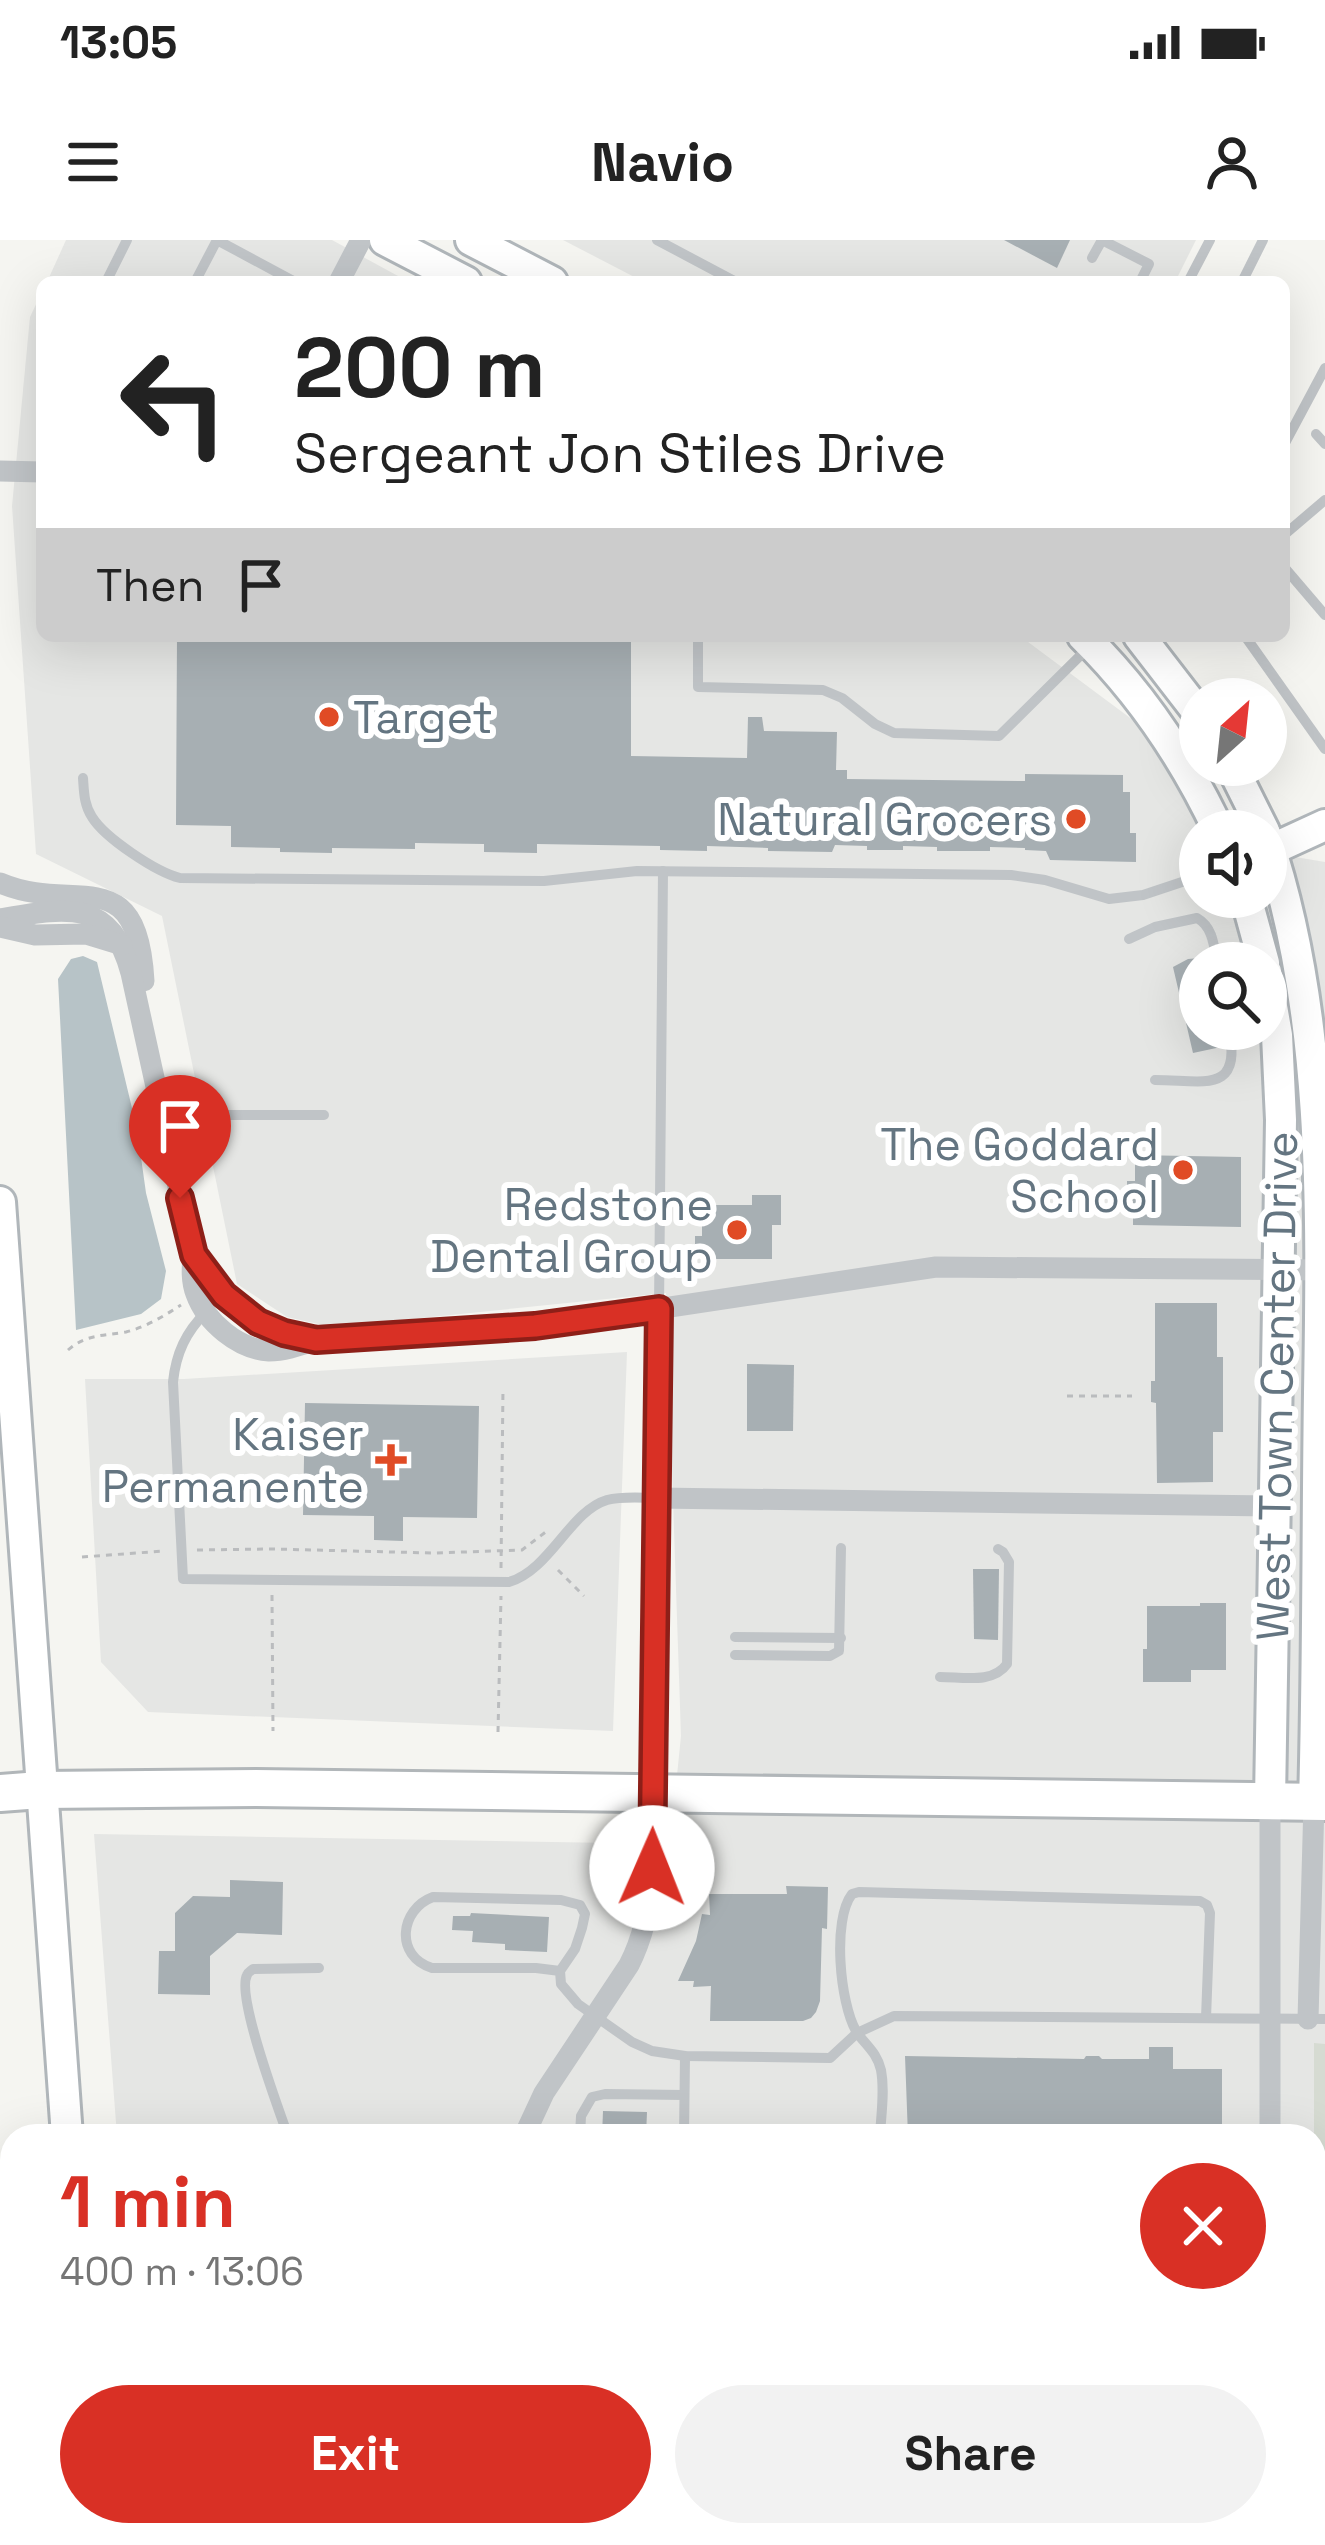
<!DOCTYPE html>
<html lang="en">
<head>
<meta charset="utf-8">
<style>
  :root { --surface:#fff; --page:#f2f2f2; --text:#222; --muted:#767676; --accent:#d93025 }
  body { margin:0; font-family:"Space Grotesk",sans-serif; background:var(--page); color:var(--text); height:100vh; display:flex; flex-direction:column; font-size:45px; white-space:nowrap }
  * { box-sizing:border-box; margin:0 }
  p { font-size:39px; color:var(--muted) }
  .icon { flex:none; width:66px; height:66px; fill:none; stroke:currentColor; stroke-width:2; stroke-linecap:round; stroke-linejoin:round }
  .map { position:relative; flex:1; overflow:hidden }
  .drawer { position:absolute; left:0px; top:1884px; width:1326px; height:423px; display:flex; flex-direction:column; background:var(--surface); border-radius:36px 36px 0 0; box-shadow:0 12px 48px #0002 }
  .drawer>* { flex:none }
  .guide { position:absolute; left:36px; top:36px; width:1254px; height:366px; border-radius:18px; box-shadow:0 12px 48px #0002; background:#fff; color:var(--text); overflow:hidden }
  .needle { width:78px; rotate:27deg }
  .tools { position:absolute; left:1179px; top:438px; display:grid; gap:24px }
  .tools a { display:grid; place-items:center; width:108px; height:108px; border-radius:50%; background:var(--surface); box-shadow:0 12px 48px #0002; font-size:60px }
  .pin { position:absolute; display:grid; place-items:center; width:102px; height:102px; color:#fff; margin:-123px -51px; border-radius:50% 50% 50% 0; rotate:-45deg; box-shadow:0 0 12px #0007 }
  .pin .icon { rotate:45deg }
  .me { position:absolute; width:132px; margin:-66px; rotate:1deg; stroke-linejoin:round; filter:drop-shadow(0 0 9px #0008) }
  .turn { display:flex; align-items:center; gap:42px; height:252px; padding:0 60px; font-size:54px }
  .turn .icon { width:156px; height:156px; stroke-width:2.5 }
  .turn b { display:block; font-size:84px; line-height:102px }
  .then { display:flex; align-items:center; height:114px; padding:0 60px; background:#0003; gap:24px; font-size:45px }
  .round { display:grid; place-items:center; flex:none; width:126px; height:126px; border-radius:63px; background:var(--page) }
  .summary { display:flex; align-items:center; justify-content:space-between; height:204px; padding:0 60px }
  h1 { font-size:72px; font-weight:700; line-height:90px; color:var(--accent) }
  .action { display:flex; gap:24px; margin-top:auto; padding:24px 60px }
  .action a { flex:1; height:138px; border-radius:72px; background:var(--accent); color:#fff; font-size:48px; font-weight:700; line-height:138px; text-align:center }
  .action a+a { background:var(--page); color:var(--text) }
  .status { display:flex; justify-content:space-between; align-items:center; height:84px; padding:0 60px; background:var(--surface); direction:ltr }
  .status svg { height:33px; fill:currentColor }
  header { display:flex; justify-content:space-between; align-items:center; height:156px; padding:0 60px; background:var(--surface); font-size:54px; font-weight:700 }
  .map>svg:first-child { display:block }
  .built { fill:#e5e6e4; fill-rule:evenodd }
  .green { fill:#d6dbd2 }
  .water { fill:#b7c3c7 }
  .building { fill:#a7afb3 }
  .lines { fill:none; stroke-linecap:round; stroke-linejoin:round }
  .secondary-casing { stroke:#b0b6ba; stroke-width:36 }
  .primary-casing { stroke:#b1b6b9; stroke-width:42 }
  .path { stroke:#babcbe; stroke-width:3; stroke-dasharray:6 6; stroke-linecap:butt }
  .lane { stroke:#c0c4c7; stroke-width:10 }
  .street { stroke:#c0c4c7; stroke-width:21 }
  .secondary { stroke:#fff; stroke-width:30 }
  .primary { stroke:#fff; stroke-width:36 }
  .route-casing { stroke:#8d1f18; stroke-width:30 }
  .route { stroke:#d93025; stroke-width:21 }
  .poi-dot { fill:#e04b25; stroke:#fff; stroke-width:4.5 }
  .labels { text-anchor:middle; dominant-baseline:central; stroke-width:12; stroke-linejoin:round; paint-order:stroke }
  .poi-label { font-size:45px; fill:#647581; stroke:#fff; text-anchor:end }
  .street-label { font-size:45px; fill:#647581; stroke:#fff }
</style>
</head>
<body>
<div class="status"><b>13:05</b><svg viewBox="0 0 49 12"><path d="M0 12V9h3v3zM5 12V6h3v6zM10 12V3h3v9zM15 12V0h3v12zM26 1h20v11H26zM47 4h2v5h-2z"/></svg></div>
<header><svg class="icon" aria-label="menu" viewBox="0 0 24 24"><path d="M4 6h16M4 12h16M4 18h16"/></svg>Navio<svg class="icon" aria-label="person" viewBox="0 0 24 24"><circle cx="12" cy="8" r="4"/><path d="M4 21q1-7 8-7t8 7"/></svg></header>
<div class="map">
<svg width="1325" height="2305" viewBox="0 0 1325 2305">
  <rect width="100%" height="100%" fill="#f5f5f1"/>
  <g class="built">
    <polygon points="66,0 332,0 409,42 47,42"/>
    <polygon points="563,0 1196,0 1175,42 644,42"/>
    <path d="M42 52V396H1020L1141 486 1201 591 1200 657H1266V612L1325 622V2284L1314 2291V1896H117L94 1594 670 1604 681 1496 666 1053 332 1087 287 1077 237 1044 162 676 36 614 12 266 30 77ZM1200 723H1266V789H1200Z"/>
    <polygon points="627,1112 613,1491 148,1472 101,1422 85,1139 184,1139"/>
    <polygon points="433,2295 1306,2295 1289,2305 436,2305"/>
  </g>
  <polygon class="green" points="1314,1803 1325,1804 1325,1961 1314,1961"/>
  <polygon class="water" points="83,716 97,722 137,889 146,953 166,1031 161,1059 141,1074 76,1090 58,739 71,719"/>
  <g class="building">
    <polygon points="1004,0 1070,0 1057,28"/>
    <polygon points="177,396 631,396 631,516 747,518 748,477 762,477 764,491 837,492 836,530 847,530 847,539 1025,541 1025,534 1123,535 1123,552 1130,552 1130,593 1136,593 1136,622 1050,620 1046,611 1025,610 1025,608 990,607 990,611 937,611 937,607 903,606 903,610 867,610 867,606 835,605 832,612 768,611 768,608 707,606 707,611 660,610 660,606 537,604 537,613 484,612 484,604 415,603 415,609 332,608 332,613 280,612 280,608 231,607 231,586 176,585"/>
    <polygon points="1200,718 1200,789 1219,789 1221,807 1193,813 1173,727 1188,719"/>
    <polygon points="1135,915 1241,917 1241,987 1133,985 1133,961 1127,961 1127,941 1135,941"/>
    <polygon points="752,955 781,955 781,985 772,985 772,1019 695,1019 695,996 702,996 702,965 752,965"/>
    <polygon points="1155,1063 1217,1063 1217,1117 1223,1117 1223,1192 1213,1192 1213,1242 1157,1243 1156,1163 1151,1162 1151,1141 1155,1141"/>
    <polygon points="747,1124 794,1125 793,1191 747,1191"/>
    <polygon points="305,1163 479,1166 477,1278 403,1277 403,1301 374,1300 374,1276 303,1275"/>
    <polygon points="973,1329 999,1329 998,1400 974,1399"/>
    <polygon points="1200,1363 1226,1363 1226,1430 1191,1430 1191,1442 1143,1442 1143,1409 1147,1409 1147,1366 1200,1366"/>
    <polygon points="230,1640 283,1642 282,1695 237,1693 210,1716 210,1755 158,1754 159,1711 175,1711 175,1673 193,1656 230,1657"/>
    <polygon points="786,1646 828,1647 827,1689 822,1688 820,1761 816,1772 811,1778 803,1781 710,1781 711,1746 693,1747 694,1741 678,1741 696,1701 702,1674 710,1675 709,1654 787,1654"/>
    <polygon points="471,1673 549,1677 547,1712 505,1710 505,1704 472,1702 473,1691 452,1690 453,1676 470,1676"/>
    <polygon points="1149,1807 1173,1807 1173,1829 1222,1829 1222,1896 908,1896 905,1816 1084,1819 1086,1816 1099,1816 1102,1819 1149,1819"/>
    <polygon points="603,1871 647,1872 646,1896 602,1896"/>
  </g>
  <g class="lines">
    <g class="secondary-casing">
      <g id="secondary">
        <polyline points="385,0 466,42"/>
        <polyline points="471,0 552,42"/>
        <path d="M1083 396C1140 452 1185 519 1219 591"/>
        <polyline points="1139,396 1200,475"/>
        <polyline points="1231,525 1264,591"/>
        <path d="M1266 596C1325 768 1322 969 1319 1153 1317 1289 1318 1426 1314 1562"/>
        <polyline points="1266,612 1325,585"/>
        <polyline points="1246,657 1264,723"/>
        <polyline points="1266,732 1277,795 1281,880 1270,1561"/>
        <polyline points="0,962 67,1896"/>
        <polyline points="126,2295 128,2305"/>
      </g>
    </g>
    <g class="primary-casing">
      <polyline id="primary" points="0,1553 40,1550 256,1548 1325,1562"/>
    </g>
    <g class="path">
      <path d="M68 1110C86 1094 104 1096 126 1092 146 1087 164 1076 181 1065"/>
      <polyline points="1067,1156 1132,1156"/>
      <polyline points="197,1310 272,1309 434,1313 522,1310 547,1291"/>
      <polyline points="82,1317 164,1311"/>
      <polyline points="501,1328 503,1148"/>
      <polyline points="558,1330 584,1356"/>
      <polyline points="272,1355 273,1491"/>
      <polyline points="498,1492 501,1356"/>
      <polyline points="210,2295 210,2305"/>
      <polyline points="242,2295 245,2305"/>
    </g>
    <g class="lane">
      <polyline points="217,0 295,42"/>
      <polyline points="657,0 736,42"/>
      <polyline points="1092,18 1102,0 1149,24 1140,42"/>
      <polyline points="106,42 127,0"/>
      <polyline points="195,42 217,0"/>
      <polyline points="1188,42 1210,0"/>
      <polyline points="1242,42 1263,0"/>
      <polyline points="1316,194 1325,204"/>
      <polyline points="1284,205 1325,128"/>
      <polyline points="1284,295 1325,260"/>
      <polyline points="1284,327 1325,375"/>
      <polyline points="698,396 698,447 823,450 842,458 875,484 894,493 999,496 1091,405"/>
      <polyline points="1245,396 1325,509"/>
      <path d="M83 538C84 552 84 565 92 577 105 598 156 632 180 638L544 641 637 631 1011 635 1045 640 1109 659 1143 655 1200 636"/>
      <path d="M1129 699 1155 687 1197 678C1213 687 1214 706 1217 723"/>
      <path d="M1155 840C1204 840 1242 855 1229 789"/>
      <polyline points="161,863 197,875 324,875"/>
      <polyline points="659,1069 663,631"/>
      <path d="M206 1072C186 1092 176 1113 173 1142L183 1339 509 1342C550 1330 570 1271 607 1260 623 1256 641 1258 657 1258"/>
      <polyline points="735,1397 841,1398"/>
      <polyline points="735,1415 830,1416 839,1411 841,1308"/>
      <path d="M940 1437C963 1437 993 1444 1007 1424L1009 1322 1003 1312 998 1309"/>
      <path d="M560 1731 536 1728H432C394 1716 400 1669 433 1657L561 1660 580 1665 585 1674 582 1688 575 1709 560 1731 561 1744 578 1764 632 1802 652 1811 685 1816 830 1818 857 1793 894 1776 1325 1779"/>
      <path d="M288 1896C279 1870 236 1756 247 1735 248 1732 251 1731 253 1729L319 1728"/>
      <polyline points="580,1896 581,1876 592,1857 605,1854 684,1855"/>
      <polyline points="684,1896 685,1816"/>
      <path d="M880 1896C881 1875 885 1851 881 1830 877 1812 865 1805 856 1791 840 1763 832 1680 852 1654L859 1652 1200 1661 1207 1665 1210 1673 1206 1778"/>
      <polyline points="408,2295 410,2305"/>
      <polyline points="470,2295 472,2305"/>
      <polyline points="1137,2295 1137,2305"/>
      <polyline points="284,2305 319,2295"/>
    </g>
    <g class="street">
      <polyline points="339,42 361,0"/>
      <polyline points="0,231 42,232"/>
      <path d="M0 643C74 675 137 618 144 741"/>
      <path d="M0 679C64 668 111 657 131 733L193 1015C192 1028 191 1041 196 1054 206 1082 238 1109 269 1111 285 1111 301 1105 316 1100L557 1084 936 1027 1325 1030"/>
      <polyline points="0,687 35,695 86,694 122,705"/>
      <path d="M193 1015C205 1027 213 1042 224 1054 246 1079 276 1094 309 1099"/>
      <polyline points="657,1258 1275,1266"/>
      <polyline points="1270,1561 1270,1896"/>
      <polyline points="1308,1779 1314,1562"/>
      <path d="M524 1896 544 1853 629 1725C665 1655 653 1559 654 1481 656 1344 656 1206 659 1069"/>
      <polyline points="1314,2005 1325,2005"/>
      <polyline points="0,2120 12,2118"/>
    </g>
    <use href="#secondary" class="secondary"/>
    <use href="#primary" class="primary"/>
  </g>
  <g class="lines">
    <g class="route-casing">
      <polyline id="route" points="180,958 194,1015 224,1055 258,1082 284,1093 316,1100 535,1086 659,1069 652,1628"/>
    </g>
    <use href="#route" class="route"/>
  </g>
  <g class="poi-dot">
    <circle cx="329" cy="477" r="12"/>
    <circle cx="1076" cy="579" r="12"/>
    <circle cx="1183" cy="930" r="12"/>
    <circle cx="737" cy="990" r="12"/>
    <path d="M385 1202h12v12h12v12h-12v12h-12v-12h-12v-12h12z"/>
  </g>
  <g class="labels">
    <g class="poi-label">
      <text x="353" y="477" text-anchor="start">Target</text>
      <text x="1052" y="579">Natural Grocers</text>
      <text x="1159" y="904">The Goddard<tspan x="1159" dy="52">School</tspan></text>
      <text x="713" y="964">Redstone<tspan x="713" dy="52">Dental Group</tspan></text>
      <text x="364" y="1194">Kaiser<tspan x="364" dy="52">Permanente</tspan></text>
    </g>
    <g class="street-label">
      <text transform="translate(1277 1146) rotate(-89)">West Town Center Drive</text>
    </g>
  </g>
</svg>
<div class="tools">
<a><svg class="needle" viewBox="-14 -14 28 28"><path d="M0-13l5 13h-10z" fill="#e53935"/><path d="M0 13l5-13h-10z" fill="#767676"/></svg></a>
<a><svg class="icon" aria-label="sound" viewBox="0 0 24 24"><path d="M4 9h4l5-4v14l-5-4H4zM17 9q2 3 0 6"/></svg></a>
<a><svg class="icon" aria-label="search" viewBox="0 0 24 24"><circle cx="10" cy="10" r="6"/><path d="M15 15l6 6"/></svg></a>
</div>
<div class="pin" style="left:180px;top:958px;background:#d93025"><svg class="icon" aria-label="arrive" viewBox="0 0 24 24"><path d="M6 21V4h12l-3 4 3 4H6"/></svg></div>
<svg class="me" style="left:652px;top:1628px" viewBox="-20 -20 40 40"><circle r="19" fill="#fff"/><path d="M0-13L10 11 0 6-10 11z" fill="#d93025"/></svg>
<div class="guide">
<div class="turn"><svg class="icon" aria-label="left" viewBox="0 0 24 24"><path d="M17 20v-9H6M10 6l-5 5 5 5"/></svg><div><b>200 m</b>Sergeant Jon Stiles Drive</div></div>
<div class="then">Then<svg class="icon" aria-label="arrive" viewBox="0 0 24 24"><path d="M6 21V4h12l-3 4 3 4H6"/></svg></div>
</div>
<section class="drawer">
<div class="summary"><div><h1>1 min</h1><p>400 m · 13:06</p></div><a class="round" style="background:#d93025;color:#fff"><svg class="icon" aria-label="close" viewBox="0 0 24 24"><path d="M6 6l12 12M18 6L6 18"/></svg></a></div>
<div class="action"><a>Exit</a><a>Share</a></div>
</section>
</div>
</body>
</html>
